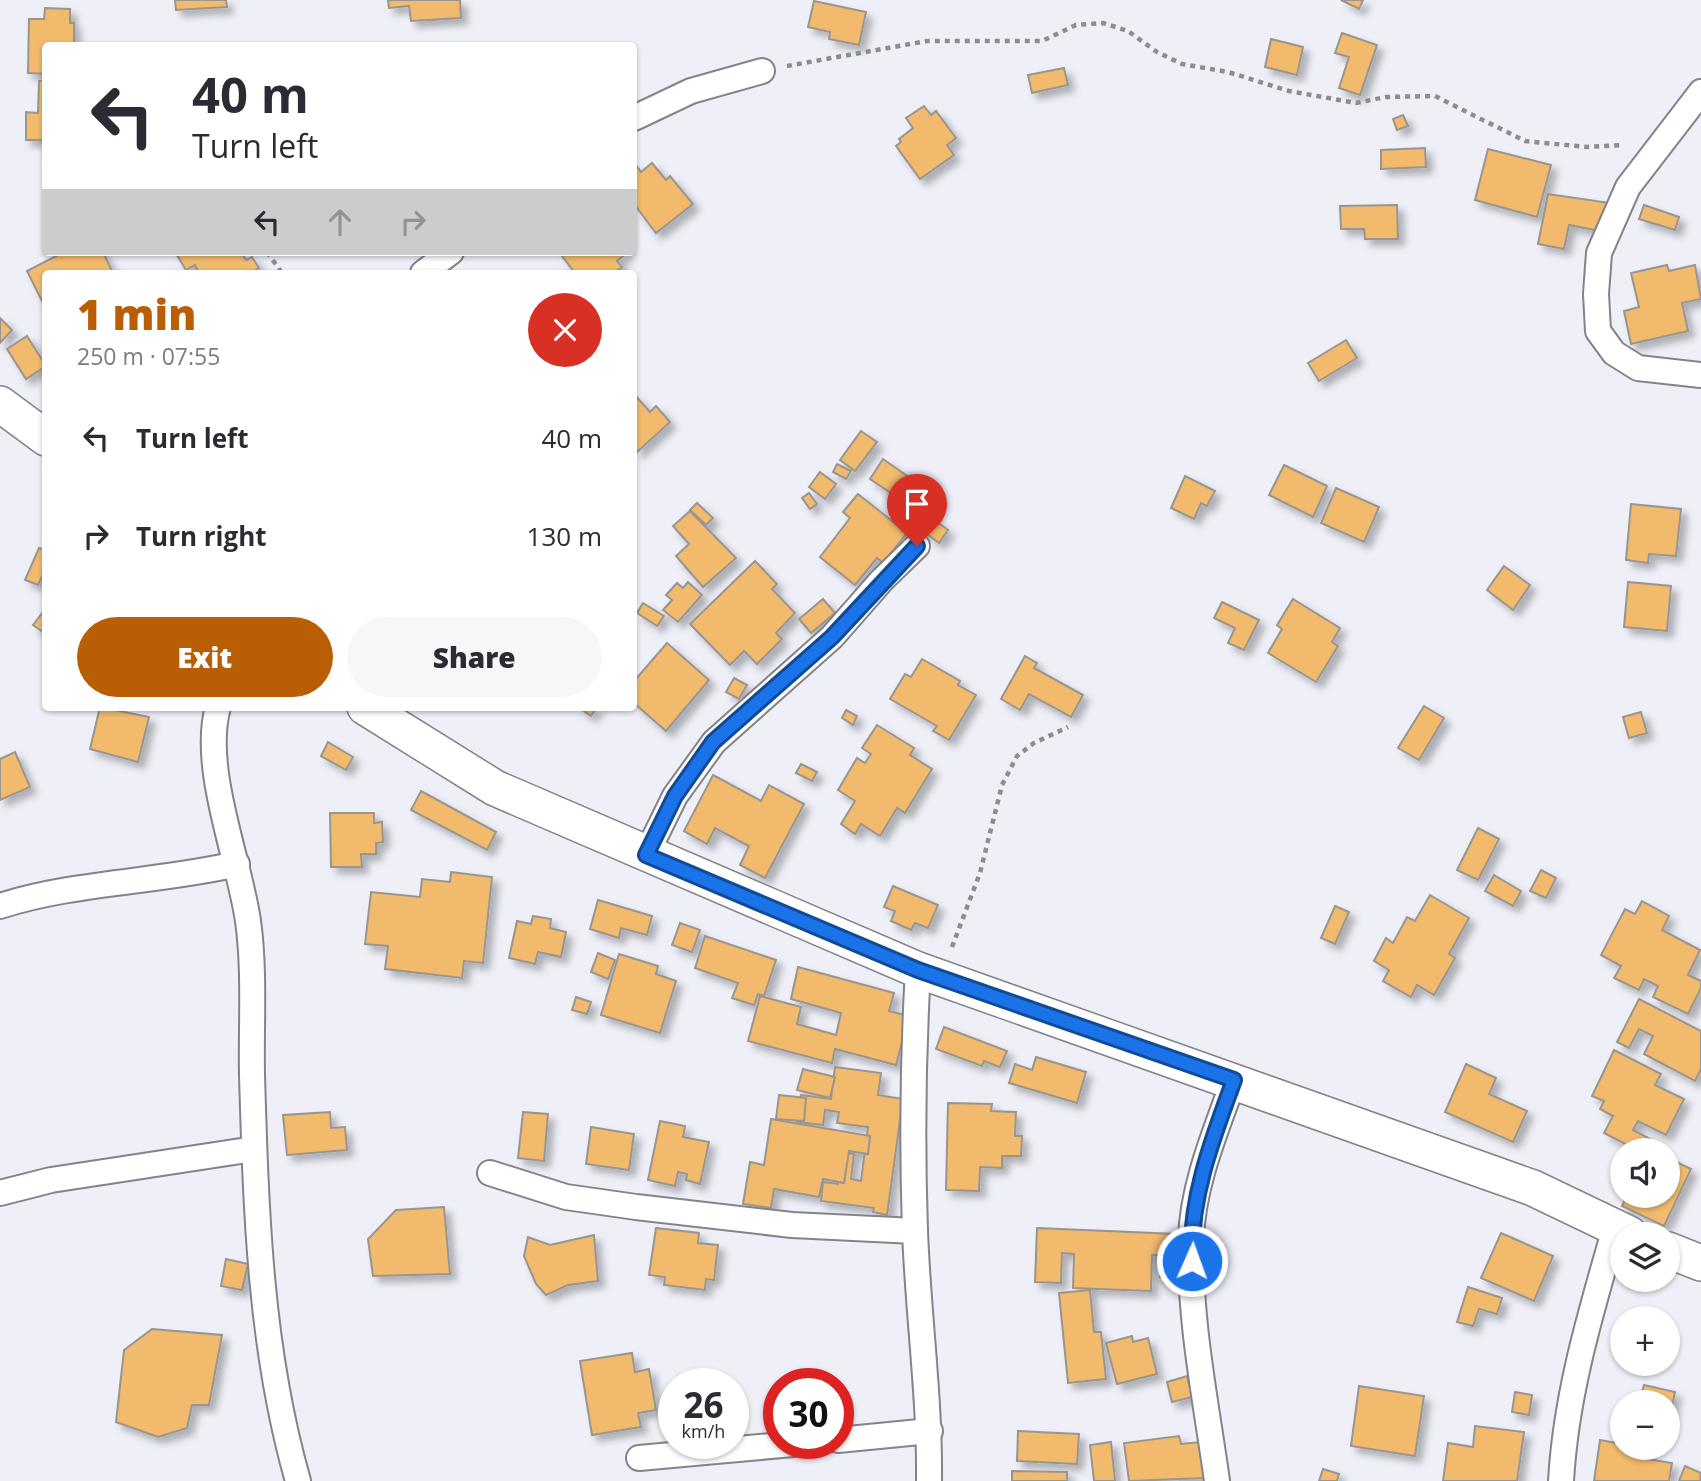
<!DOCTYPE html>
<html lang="en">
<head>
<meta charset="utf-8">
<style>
  :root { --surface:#fff; --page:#f7f7f7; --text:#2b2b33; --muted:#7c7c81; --accent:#ba5e05 }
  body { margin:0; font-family:"Open Sans",sans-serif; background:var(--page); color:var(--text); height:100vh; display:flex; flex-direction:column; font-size:26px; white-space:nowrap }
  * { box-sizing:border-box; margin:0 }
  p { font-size:23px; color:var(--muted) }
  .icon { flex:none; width:38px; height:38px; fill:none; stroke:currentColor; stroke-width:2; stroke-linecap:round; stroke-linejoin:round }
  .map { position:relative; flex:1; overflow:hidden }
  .drawer { position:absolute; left:42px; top:270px; width:595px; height:441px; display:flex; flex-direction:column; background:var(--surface); border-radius:7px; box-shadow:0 2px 5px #0004 }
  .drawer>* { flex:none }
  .guide { position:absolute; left:42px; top:42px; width:595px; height:214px; border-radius:7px; box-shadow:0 2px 5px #0004; background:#fff; color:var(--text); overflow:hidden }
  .controls { position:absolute; left:1610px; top:1138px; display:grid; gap:14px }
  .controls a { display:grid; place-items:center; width:70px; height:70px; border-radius:50%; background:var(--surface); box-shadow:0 2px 5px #0004; font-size:35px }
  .speed { position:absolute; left:658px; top:1368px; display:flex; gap:14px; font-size:35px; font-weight:700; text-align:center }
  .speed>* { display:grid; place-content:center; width:91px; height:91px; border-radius:50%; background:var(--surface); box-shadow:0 2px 5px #0004; line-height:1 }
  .speed small { font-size:18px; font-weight:400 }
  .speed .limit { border:10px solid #d22; background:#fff; color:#111 }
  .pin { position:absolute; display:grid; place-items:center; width:60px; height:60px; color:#fff; margin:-72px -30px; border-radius:50% 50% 50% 0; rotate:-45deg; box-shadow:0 0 7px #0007 }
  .pin .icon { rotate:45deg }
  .me { position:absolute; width:77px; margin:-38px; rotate:2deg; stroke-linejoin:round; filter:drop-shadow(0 0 5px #0008) }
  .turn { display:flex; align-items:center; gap:24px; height:147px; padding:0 35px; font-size:32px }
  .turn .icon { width:91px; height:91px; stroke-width:2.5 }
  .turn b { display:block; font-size:49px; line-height:60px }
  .lanes { display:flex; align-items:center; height:66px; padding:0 35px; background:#0003; justify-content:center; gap:35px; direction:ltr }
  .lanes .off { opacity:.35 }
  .round { display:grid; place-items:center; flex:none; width:74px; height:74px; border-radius:37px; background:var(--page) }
  .headline { display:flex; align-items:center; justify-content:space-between; height:119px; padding:0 35px }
  h1 { font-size:42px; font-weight:800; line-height:52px; color:var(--accent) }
  .primary-button { display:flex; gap:14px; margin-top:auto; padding:14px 35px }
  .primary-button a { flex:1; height:80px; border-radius:42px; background:var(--accent); color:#fff; font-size:28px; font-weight:800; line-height:80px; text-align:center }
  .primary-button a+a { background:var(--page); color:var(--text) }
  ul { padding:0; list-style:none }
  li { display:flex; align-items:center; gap:21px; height:98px; padding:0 35px }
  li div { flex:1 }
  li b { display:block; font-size:26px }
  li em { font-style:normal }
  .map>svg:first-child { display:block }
  .building { fill:#f1ba6c; stroke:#9a958f; stroke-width:2; filter:url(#shadow) }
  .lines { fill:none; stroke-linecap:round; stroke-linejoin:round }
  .street-casing { stroke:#83848b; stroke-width:28 }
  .secondary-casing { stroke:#83848b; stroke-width:38 }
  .path { stroke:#8c8d92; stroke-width:4.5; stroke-dasharray:5 5; stroke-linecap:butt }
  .street { stroke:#fff; stroke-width:24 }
  .secondary { stroke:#fff; stroke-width:35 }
  .route-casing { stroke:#114b97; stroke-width:18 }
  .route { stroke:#1a73e8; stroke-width:12 }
</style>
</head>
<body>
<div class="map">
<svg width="1701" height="1481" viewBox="0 0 1701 1481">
  <defs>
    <filter id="shadow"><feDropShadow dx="6" dy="6" stdDeviation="3.5" flood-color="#0004"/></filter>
  </defs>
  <rect width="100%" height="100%" fill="#eeeff7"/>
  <g class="building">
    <polygon points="175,0 226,0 227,7 176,10"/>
    <polygon points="388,0 460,0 461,18 411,21 409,6 389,8"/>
    <polygon points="1341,0 1363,0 1359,9"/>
    <polygon points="814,1 866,12 859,45 829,39 830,32 808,27"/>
    <polygon points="45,8 70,9 70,23 74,23 74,46 46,46 46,74 28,73 29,19 44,19"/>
    <polygon points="1342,33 1377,45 1360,95 1339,88 1349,57 1335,53"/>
    <polygon points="1271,39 1303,47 1297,75 1265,67"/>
    <polygon points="1064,68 1068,85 1032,93 1028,75"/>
    <polygon points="39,81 46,81 46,140 26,140 26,112 38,113"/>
    <polygon points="924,106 931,115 936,111 956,138 947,145 954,155 920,179 896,146 901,142 899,139 913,128 906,118"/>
    <polygon points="1403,115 1408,126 1397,130 1393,119"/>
    <polygon points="1425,148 1426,167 1381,169 1381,150"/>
    <polygon points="1488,149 1551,165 1537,217 1475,200"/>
    <polygon points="652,163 666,180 670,176 693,204 656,233 634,204 634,167 636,165 641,172"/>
    <polygon points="1548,194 1610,203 1605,232 1569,225 1564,249 1538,244"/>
    <polygon points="1397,205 1398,239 1365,239 1364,229 1341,229 1340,206"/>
    <polygon points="1644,205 1679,217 1675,230 1639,219"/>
    <polygon points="64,252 103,252 113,273 46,273 46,309 27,271"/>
    <polygon points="175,252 241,252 246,260 252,257 259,268 250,273 199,273 195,265 186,270"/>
    <polygon points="559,252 628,252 617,261 622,267 614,273 575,273"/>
    <polygon points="1667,265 1669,271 1695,265 1701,299 1682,303 1688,331 1631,344 1624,311 1639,307 1631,273"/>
    <polygon points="0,318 12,330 0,343"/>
    <polygon points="27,336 46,366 26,379 7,349"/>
    <polygon points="1346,340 1357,358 1319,381 1308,363"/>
    <polygon points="634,394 650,412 656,406 670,422 636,453"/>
    <polygon points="861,431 877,442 855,471 840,460"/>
    <polygon points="883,459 913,480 900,499 870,479"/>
    <polygon points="837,464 851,471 846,479 833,472"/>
    <polygon points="1284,465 1327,486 1313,517 1269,495"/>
    <polygon points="820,472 836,484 825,499 809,487"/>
    <polygon points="1185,476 1215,491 1207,506 1201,503 1194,519 1171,508"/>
    <polygon points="914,485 935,499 922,519 901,505"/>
    <polygon points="1336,488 1379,507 1364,542 1321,523"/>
    <polygon points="809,493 817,504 810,509 802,498"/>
    <polygon points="858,494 907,533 883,563 877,558 855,585 820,557 850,518 843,512"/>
    <polygon points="697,503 713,518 706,525 690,510"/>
    <polygon points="1631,504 1681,509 1676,556 1649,554 1648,563 1626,560"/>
    <polygon points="690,511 736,558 703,587 676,556 689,544 673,526"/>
    <polygon points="932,518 948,530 939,543 923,531"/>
    <polygon points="39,548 46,550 46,568 38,585 25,580"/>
    <polygon points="755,561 777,584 772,589 795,613 776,633 782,639 757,664 744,651 730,665 690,624"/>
    <polygon points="1504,566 1530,585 1513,610 1487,590"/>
    <polygon points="688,582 702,595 678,622 663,610 672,600 666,595 677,583 683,588"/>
    <polygon points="1628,582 1671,586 1667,631 1624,627"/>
    <polygon points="823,599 835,613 811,633 799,619"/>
    <polygon points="1293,599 1340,628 1332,642 1338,646 1316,682 1268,653 1282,629 1277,625"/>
    <polygon points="1222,602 1259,620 1244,650 1228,643 1235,628 1214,618"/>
    <polygon points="643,603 664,616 657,626 637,613"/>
    <polygon points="46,608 46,634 33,625"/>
    <polygon points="667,643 709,680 666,731 634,703 634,681"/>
    <polygon points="1025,656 1037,663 1034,668 1083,695 1071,717 1029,694 1020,710 1001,699"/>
    <polygon points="922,659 960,681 958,685 976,695 949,740 933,731 937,726 890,699 905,674 911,677"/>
    <polygon points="734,678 747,685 739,699 726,692"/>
    <polygon points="1424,706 1444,718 1419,760 1398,748"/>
    <polygon points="100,707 149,717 138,762 90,749"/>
    <polygon points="578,707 597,707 591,716"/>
    <polygon points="846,710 857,716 853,725 842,718"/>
    <polygon points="1641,712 1647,733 1629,738 1623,717"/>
    <polygon points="877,725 914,748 910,755 932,769 905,813 897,808 880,836 861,824 855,834 841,824 855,801 838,790 857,758 865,763 871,754 862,748"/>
    <polygon points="328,742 353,757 346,770 321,756"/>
    <polygon points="15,752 30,787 0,800 0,759"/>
    <polygon points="801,764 817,772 812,781 796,773"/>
    <polygon points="713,775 761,801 769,785 804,804 765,878 740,865 749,846 715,828 707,844 684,831"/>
    <polygon points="421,791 496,832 487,850 411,810"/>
    <polygon points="330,813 374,813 374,823 382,822 383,842 376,843 376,854 361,854 362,867 331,867"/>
    <polygon points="1478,828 1499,839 1478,880 1457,870"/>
    <polygon points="1541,870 1556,878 1546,898 1530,891"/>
    <polygon points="451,872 492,877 483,963 464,961 462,978 385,969 388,946 365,944 371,892 420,897 422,879 450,882"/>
    <polygon points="1494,875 1521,891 1513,906 1485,891"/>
    <polygon points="893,886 938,905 928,928 915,923 911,930 891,921 895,911 884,907"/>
    <polygon points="1430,895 1469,918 1449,954 1455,958 1434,995 1417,985 1411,997 1383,981 1389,970 1374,961 1386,938 1393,943 1407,917 1415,921"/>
    <polygon points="598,900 652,916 647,935 621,928 619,938 590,929"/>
    <polygon points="1642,901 1669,916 1662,930 1700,950 1688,975 1701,981 1701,988 1688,1014 1653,997 1658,986 1644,979 1639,990 1614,978 1621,966 1601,955 1625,909 1635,914"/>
    <polygon points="1335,906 1349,912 1335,944 1321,938"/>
    <polygon points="533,916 551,919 550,928 566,932 561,957 538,952 535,964 509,958 517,921 531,924"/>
    <polygon points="680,923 700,930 692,952 672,945"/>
    <polygon points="705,936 776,960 764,996 758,994 754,1005 732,998 738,983 695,968"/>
    <polygon points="598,953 615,960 608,979 591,972"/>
    <polygon points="619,954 658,966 656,974 676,981 660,1033 601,1015"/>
    <polygon points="798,967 894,993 889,1011 909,1016 896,1065 835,1049 832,1063 748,1041 760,996 801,1007 797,1024 836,1035 841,1013 791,999"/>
    <polygon points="576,997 591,1002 587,1014 572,1010"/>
    <polygon points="1639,999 1701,1031 1701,1069 1695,1081 1644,1054 1653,1036 1639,1029 1629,1048 1617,1042"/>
    <polygon points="944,1027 1007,1051 1000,1067 984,1061 982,1066 936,1049"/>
    <polygon points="1614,1050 1661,1074 1655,1085 1684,1099 1666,1135 1638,1121 1633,1130 1652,1140 1648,1148 1636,1142 1633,1148 1604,1133 1613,1116 1600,1109 1604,1101 1592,1096"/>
    <polygon points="1036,1057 1086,1072 1077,1103 1009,1083 1015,1064 1032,1070"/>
    <polygon points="1466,1064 1496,1078 1489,1094 1527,1111 1513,1142 1445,1112"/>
    <polygon points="835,1067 881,1073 878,1095 903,1099 887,1215 873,1212 874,1208 821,1201 823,1182 838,1184 843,1152 854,1154 851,1179 861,1181 868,1127 837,1123 839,1112 825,1110 823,1125 797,1122 801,1095 831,1099"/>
    <polygon points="803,1069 835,1077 830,1098 797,1090"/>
    <polygon points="779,1095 806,1098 804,1121 776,1119"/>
    <polygon points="948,1103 992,1104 991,1111 1016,1112 1015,1136 1022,1136 1021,1156 1002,1156 1002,1168 980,1167 979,1191 946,1190"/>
    <polygon points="330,1112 331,1128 345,1127 347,1150 287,1155 283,1115"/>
    <polygon points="523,1112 548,1114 544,1161 518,1158"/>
    <polygon points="771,1119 870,1136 868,1154 849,1151 844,1183 823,1179 819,1197 774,1189 771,1208 743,1204 750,1162 764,1165"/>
    <polygon points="660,1121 685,1126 683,1137 709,1142 700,1184 686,1180 687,1174 678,1172 675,1186 648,1180"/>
    <polygon points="591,1127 634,1134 629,1170 586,1164"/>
    <polygon points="1668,1158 1691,1169 1664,1226 1622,1206 1627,1195 1668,1195"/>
    <polygon points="444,1207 450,1274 373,1276 368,1239 396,1210"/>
    <polygon points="656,1228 699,1233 698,1243 718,1245 714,1280 706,1279 705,1290 664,1285 665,1277 649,1275"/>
    <polygon points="1037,1228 1177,1234 1176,1278 1160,1277 1161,1255 1152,1255 1151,1291 1073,1288 1074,1254 1062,1253 1061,1283 1035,1282"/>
    <polygon points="1501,1233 1553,1256 1534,1301 1481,1278"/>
    <polygon points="594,1235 598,1281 568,1285 546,1295 536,1284 524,1256 528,1237 550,1245"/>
    <polygon points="226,1259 248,1264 242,1290 221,1286"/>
    <polygon points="1468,1287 1502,1298 1497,1314 1479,1309 1473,1326 1457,1322"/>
    <polygon points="1090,1290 1094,1332 1101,1332 1106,1379 1068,1383 1059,1293"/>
    <polygon points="152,1329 222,1335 209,1405 192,1405 187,1428 158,1437 116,1422 124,1350"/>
    <polygon points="1132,1336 1133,1342 1148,1338 1157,1374 1117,1384 1106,1343"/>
    <polygon points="632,1353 635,1372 649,1369 656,1410 638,1413 641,1427 592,1435 580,1361"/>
    <polygon points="1187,1376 1192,1397 1172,1402 1167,1382"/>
    <polygon points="1644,1385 1675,1392 1670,1416 1668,1402 1639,1402"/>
    <polygon points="1359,1386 1424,1396 1415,1456 1351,1446"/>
    <polygon points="1515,1392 1532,1395 1529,1415 1512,1412"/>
    <polygon points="1475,1426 1524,1432 1517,1481 1443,1481 1448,1443 1473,1447"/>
    <polygon points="1018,1431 1079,1434 1077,1464 1017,1461"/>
    <polygon points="1179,1436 1181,1444 1200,1442 1205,1478 1129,1481 1124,1443"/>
    <polygon points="1600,1440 1622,1444 1622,1447 1648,1448 1647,1459 1672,1463 1669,1481 1594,1481"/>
    <polygon points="1111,1442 1115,1481 1094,1481 1090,1445"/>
    <polygon points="1685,1466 1701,1473 1700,1481 1679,1481"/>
    <polygon points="1323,1469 1339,1474 1337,1481 1319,1481"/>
    <polygon points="1012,1471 1067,1472 1067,1481 1012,1481"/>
  </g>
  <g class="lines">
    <g class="street-casing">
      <g id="street">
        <polyline points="1701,92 1628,187 1599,253 1596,294 1598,331 1614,353 1638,368 1701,375"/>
        <polyline points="634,118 691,91 762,71"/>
        <polyline points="423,273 451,252"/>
        <path d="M218 707C201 768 239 858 248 921 255 971 251 1025 252 1075 256 1212 260 1348 298 1481"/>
        <polyline points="646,855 675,796 714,742 832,637 882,580 917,546"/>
        <path d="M0 906C74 882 160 882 237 864"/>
        <path d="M918 970C913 1056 912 1144 915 1231 918 1314 930 1397 929 1481"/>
        <polyline points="490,1173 566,1197 636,1207 792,1225 915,1231"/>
        <polyline points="0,1193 51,1180 254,1149"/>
        <polyline points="838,1440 930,1431"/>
        <polyline points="639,1458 793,1444"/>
        <path d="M1217 1481C1206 1402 1189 1320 1191 1240 1192 1186 1216 1130 1234 1080"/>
        <path d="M1561 1481C1566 1393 1591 1312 1615 1228"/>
      </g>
    </g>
    <g class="secondary-casing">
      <g id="secondary">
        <polyline points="0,404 46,438"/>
        <polyline points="365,707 495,788 918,970 1533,1188 1629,1234"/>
        <polyline points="1668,1250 1701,1263"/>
      </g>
    </g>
    <g class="path">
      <polyline points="787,66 927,41 1042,41 1076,25 1103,23 1128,31 1157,52 1182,64 1228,72 1289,91 1356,103 1386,97 1435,96 1525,141 1586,147 1623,145"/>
      <polyline points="267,252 282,273"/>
      <polyline points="952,947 980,873 1002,785 1017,756 1034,743 1068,727"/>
    </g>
    <use href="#street" class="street"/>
    <use href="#secondary" class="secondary"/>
  </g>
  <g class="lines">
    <g class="route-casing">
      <path id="route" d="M917 546 832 637 713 742 675 796 646 855 918 970 1234 1080C1213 1137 1189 1199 1192 1261"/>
    </g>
    <use href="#route" class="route"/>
  </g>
</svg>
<div class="controls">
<a><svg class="icon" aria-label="sound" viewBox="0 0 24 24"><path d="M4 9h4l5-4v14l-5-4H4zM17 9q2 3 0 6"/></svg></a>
<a><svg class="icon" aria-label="layers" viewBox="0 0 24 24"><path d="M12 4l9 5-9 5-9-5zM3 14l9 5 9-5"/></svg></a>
<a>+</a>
<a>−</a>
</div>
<div class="speed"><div>26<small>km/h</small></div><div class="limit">30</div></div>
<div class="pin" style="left:917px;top:546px;background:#d93025"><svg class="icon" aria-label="arrive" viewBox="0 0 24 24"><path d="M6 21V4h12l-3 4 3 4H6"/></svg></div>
<svg class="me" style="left:1192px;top:1261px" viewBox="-20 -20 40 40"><circle r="17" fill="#1a73e8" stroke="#fff" stroke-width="3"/><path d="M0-11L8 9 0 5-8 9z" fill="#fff"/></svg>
<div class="guide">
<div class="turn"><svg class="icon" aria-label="left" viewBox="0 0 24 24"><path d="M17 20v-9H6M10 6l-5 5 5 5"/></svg><div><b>40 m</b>Turn left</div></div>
<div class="lanes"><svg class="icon" aria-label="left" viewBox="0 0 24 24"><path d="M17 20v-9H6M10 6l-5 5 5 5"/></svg><svg class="icon off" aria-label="ahead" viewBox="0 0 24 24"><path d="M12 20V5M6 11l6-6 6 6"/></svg><svg class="icon off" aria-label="right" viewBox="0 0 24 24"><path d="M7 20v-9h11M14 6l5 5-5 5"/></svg></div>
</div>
<section class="drawer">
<div class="headline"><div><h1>1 min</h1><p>250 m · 07:55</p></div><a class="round" style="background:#d93025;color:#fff"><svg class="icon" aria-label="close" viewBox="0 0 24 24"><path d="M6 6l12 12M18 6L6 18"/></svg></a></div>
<ul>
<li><svg class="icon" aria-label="left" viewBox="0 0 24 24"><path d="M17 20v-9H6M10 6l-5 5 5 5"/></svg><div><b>Turn left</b></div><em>40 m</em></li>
<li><svg class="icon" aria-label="right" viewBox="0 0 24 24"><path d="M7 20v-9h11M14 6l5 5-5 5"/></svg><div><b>Turn right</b></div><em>130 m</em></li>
</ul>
<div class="primary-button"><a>Exit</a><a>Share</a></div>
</section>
</div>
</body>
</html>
